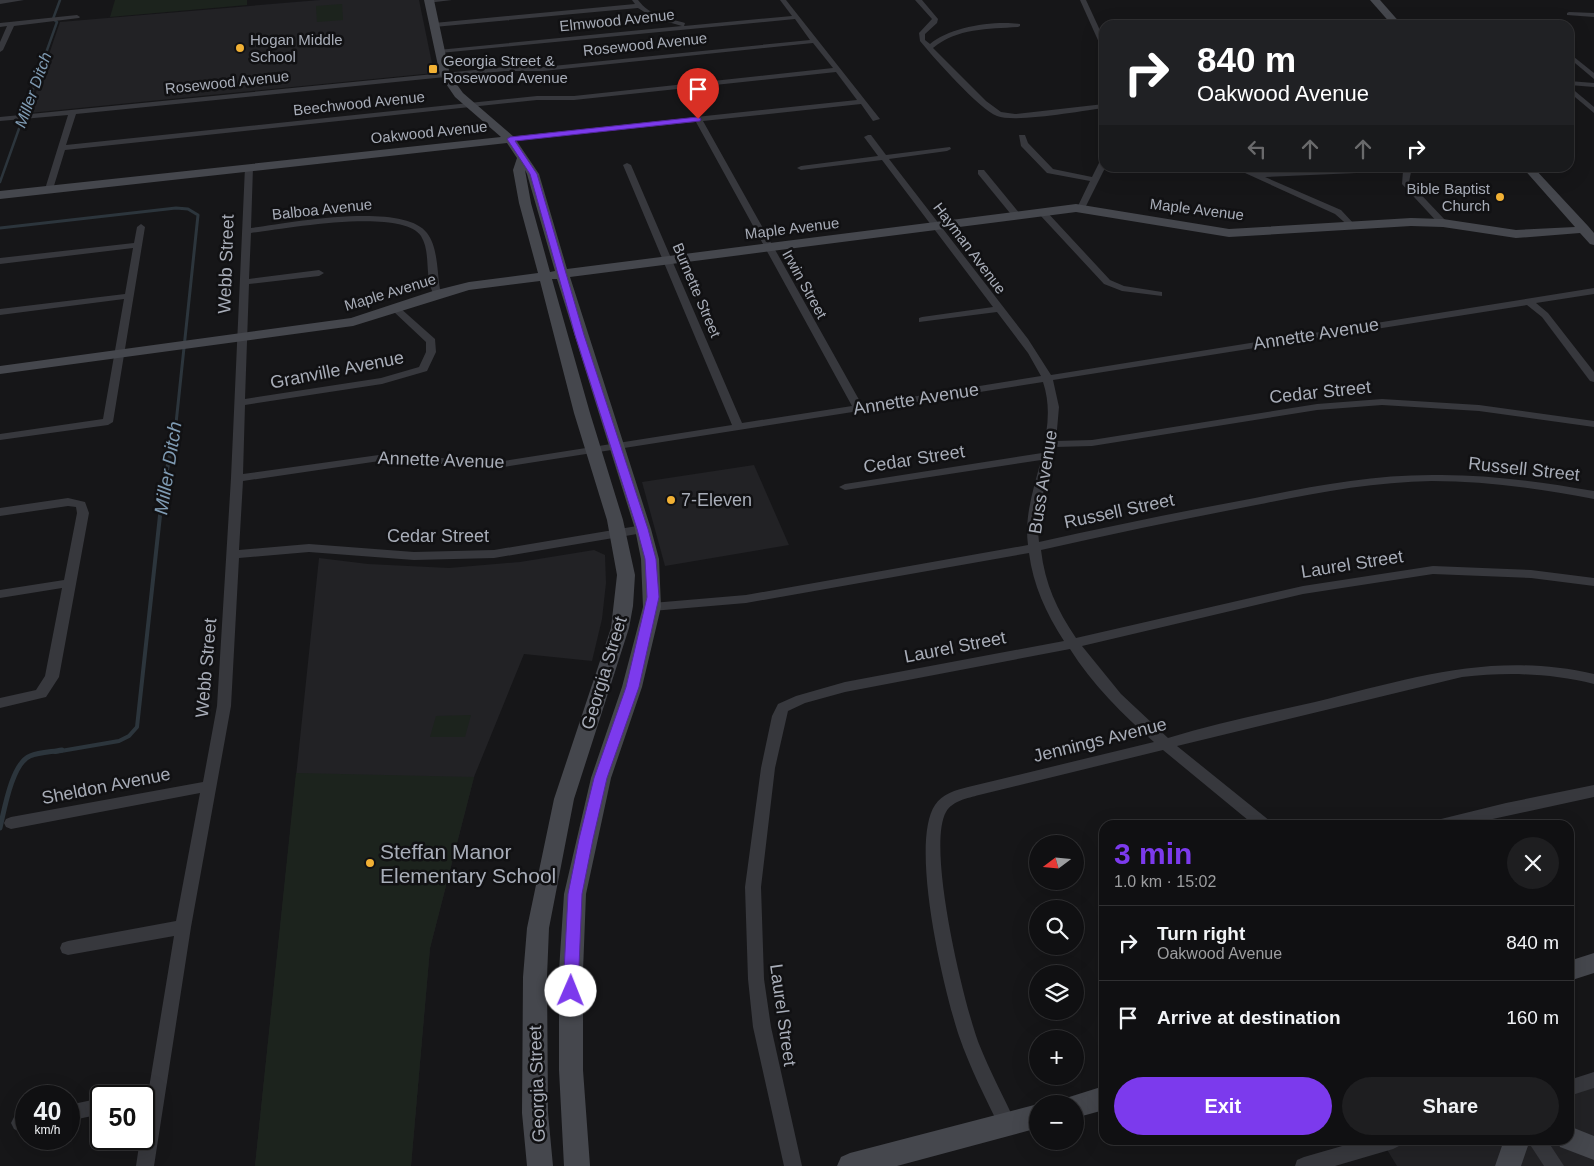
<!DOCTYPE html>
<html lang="en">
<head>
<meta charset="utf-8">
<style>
  :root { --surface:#101012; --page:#1e1e20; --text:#f1f3f6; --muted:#9c9d9f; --line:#303032; --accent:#7c3aed }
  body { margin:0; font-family:Helvetica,sans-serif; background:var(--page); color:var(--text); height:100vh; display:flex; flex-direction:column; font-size:19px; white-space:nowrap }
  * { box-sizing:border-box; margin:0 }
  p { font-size:16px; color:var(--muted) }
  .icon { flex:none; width:28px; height:28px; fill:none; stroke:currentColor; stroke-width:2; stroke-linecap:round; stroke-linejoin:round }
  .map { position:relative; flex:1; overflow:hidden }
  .sheet { position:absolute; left:1099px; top:820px; width:475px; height:325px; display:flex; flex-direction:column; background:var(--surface); border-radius:15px; box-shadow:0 5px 20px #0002,0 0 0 1px var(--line) }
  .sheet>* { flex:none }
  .hud { position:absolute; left:1099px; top:20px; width:475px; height:152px; border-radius:15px; box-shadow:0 5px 20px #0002,0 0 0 1px var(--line); background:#202124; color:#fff; overflow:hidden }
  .needle { width:32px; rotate:254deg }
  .tools { position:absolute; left:1029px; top:835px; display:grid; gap:10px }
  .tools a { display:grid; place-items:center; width:55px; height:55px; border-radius:50%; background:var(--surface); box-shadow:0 5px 20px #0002,0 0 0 1px var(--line); font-size:25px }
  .speed { position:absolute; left:15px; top:1085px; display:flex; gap:10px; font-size:25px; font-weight:700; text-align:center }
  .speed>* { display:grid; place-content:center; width:65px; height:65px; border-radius:50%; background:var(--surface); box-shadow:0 5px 20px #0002,0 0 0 1px var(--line); line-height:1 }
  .speed small { font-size:12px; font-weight:400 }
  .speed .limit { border:2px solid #111; border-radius:8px; background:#fff; color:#111 }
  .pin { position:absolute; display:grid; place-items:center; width:42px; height:42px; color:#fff; margin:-51px -21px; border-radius:50% 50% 50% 0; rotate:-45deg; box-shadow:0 0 5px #0007 }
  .pin .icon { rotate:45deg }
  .me { position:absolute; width:55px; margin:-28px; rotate:1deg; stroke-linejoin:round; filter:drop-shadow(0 0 4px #0008) }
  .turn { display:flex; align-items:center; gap:18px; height:105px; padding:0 15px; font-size:22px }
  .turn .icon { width:65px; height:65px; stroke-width:2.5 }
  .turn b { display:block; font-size:35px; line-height:42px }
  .lanes { display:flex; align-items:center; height:48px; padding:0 15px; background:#0003; justify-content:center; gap:25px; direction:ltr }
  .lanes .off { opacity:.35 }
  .round { display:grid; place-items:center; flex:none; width:52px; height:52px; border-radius:26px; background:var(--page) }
  .headline { display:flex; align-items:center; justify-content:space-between; height:85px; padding:0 15px }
  h1 { font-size:30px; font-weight:700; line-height:38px; color:var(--accent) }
  .cta { display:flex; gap:10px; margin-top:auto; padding:10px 15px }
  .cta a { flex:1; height:58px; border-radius:30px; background:var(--accent); color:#fff; font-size:20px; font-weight:700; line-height:58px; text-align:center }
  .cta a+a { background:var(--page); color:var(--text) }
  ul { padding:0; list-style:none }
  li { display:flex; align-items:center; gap:15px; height:75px; padding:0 15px; border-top:1px solid var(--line) }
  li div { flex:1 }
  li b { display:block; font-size:19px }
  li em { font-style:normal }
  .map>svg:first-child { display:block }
  .built { fill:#222225 }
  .green { fill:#1c231d }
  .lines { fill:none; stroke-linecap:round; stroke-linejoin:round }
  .stream-far3 { stroke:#2c353c; stroke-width:2.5 }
  .stream-far2 { stroke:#2c353c; stroke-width:3 }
  .stream-far1 { stroke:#2c353c; stroke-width:4 }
  .stream { stroke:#2c353c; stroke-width:5 }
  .street { fill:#37383d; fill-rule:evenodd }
  .secondary { fill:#45474d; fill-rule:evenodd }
  .route { fill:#7c3aed; stroke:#51269a }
  .poi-dot { fill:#f2b134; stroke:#111113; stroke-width:2 }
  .labels { text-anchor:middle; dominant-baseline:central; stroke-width:5; stroke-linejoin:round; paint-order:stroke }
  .far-street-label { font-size:15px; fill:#a8adb8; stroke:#111113 }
  .far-poi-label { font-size:15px; fill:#a8adb8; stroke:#111113; text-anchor:start }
  .far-water-label { font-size:16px; font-style:italic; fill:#7f9bb3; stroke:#111113 }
  .street-label { font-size:18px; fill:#a8adb8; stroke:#111113 }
  .poi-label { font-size:18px; fill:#a8adb8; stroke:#111113; text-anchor:start }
  .water-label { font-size:19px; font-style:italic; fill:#7f9bb3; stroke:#111113 }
  .near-poi-label { font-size:21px; fill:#a8adb8; stroke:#111113; text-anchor:start }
</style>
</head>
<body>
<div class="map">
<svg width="1594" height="1166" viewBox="0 0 1594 1166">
  <rect width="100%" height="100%" fill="#161618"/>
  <g class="built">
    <polygon points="320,0 419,0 434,73 29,113 60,22"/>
    <polygon points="754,465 789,545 665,566 642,482"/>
    <polygon points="594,550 605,555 606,583 602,619 592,661 524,654 474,777 430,948 411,1166 255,1166 319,558 368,564 449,568 520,562"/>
    <polygon points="1594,1085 1594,1166 1397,1166 1386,1148 1413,1140 1569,1140 1569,1093"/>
  </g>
  <g class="green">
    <polygon points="115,0 247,0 247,5 110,17"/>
    <polygon points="342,4 343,20 317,22 316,6"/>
    <polygon points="471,715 465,737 430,737 436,716"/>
    <polygon points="296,773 474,777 430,948 411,1166 255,1166"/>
  </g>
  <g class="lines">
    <polyline class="stream-far3" points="0,182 57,22 53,19 60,0"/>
    <polyline class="stream-far2" points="0,228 176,208 188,209 198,215 175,433"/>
    <polyline class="stream-far1" points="55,752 119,741 129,736 137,727 163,488 175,432"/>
    <path class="stream" d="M0 828C4 811 12 763 30 756 40 752 52 752 62 750"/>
    <g class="street">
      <polygon points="0,0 24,0 0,4"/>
      <polygon points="430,0 452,0 427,3 427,1"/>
      <path d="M632 0H638C650 16 668 18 685 23L684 26 792 16 780 0H786L880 119 873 121 861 104 703 121 862 405 1041 376 1028 353 997 312 919 322V318L922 317 993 307 882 160 801 170 797 168 801 166 878 156 864 137 868 135H871L886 155 950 147 951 149 947 151 889 159 1028 339 1051 375 1594 288V294L1536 303 1548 313 1594 372V382L1590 381 1542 317 1527 305 1053 380 1059 407 1056 441 1092 440 1317 404 1382 399 1479 405 1594 421V427L1479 411 1382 405 1317 410 1092 446 1055 447C1048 478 1035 511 1039 542 1111 526 1183 511 1255 498 1313 486 1372 475 1432 475 1486 474 1541 482 1594 491V499C1541 489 1486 481 1432 481 1373 482 1314 493 1256 505 1184 519 1112 534 1041 550 1045 584 1057 610 1076 638L1303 586 1433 566 1531 570 1594 578V586L1531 578 1433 574 1303 594 1082 646 1121 694 1168 738C1216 723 1266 713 1315 702 1413 678 1492 651 1594 674V684C1549 673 1507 672 1462 677L1177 746 1270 821 1273 825H1254L1163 750 979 795C968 798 952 801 946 812 926 847 964 1005 979 1044 990 1072 1004 1097 1016 1124L1013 1130 1007 1133 1001 1130C986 1099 970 1068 959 1036 944 991 909 844 935 805 942 794 956 790 968 787L1154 742C1123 715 1092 684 1070 649L845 692 805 703 788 711 775 768 761 887 764 979 771 1027 802 1166H784L753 1027 748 979 745 887 761 768 772 716 778 704 796 696 845 682 1064 641C1046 613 1033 585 1029 553L746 603 652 611 646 607 652 603 746 595 1028 545C1024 516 1034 488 1041 460L845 490 839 487 845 484 1042 453C1048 429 1051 406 1043 382L491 469 393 459 243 481 239 550 309 544 414 552 494 550 643 525 649 529 643 533 494 558 414 560 309 552 239 558 231 706 191 927 154 1166H136L140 1139H144L146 1105H144V1096H135L138 1091 149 1088 174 936 68 955 62 953 60 948 62 943 68 941 176 921 200 793 11 829 6 827 4 823 6 819 11 817 203 782 217 706 231 478 245 167 249 165 253 167 251 228C287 223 403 201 427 233 438 247 437 272 440 289L443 294 441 296H435C423 279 432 254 421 236 402 207 283 229 251 233L249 279 319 270 324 273 319 276 249 284 245 399 381 378 419 367 426 352V342L393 311V307H399L435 339 436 352 427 371 382 384 245 405 243 474 393 453 491 463 732 425 623 165 627 163 631 165 742 423 852 406 696 122 510 141H507V137L857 100 836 72 574 100H537L65 150 53 189 49 192 45 189 68 115 0 121V117L505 67H543L810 40 795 19 440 53 438 52V50L682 26 654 18 638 8 434 27 431 25 434 23 635 4ZM813 43 833 68 574 96H537L66 145 76 114 505 71H543Z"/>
      <path d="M915 0H922L938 19 937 23 925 34V40L930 44C949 27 995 20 1020 24V26L1018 27C988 29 957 28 933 48L986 101 1001 112 1015 114 1104 104V108C1081 111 1015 123 997 116 979 109 934 58 920 41L919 33 932 19Z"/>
      <polygon points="1080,0 1086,0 1104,39 1104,49 1101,47"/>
      <polygon points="1569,12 1594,13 1594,17 1567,15 1567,13"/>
      <polygon points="77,15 80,17 79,18 14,26 3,50 0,52 0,42 7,26 0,27 0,23"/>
      <polygon points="1397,22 1544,22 1547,24 1394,25"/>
      <polygon points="1569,53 1594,73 1594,79 1569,58"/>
      <polygon points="1569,81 1594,83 1594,87 1569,85"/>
      <polygon points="1569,86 1594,107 1594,113 1569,92"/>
      <polygon points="1019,135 1025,135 1028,143 1053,169 1092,177 1100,161 1104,159 1105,168 1084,210 1077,208 1090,181 1047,173 1021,146"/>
      <polygon points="1234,168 1244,168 1255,172 1353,168 1531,169 1535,171 1531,173 1411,172 1409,182 1446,221 1446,225 1440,225 1402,184 1403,171 1265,177 1341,210 1355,225 1351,228 1335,214"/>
      <polygon points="978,170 984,170 1020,214 1020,218 1014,218 978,174"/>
      <polygon points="1043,210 1046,211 1110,280 1124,286 1162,292 1162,296 1122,291 1104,284 1040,215 1039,213"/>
      <polygon points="141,224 145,227 113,422 108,425 0,440 0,434 103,419 124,299 0,315 0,309 125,294 133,248 0,264 0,258 134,243 137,227"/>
      <polygon points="68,498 85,502 89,513 59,677 46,697 0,708 0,698 36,690 45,676 62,588 0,598 0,590 64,580 77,513 76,507 68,506 0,516 0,508"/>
      <polygon points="1594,785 1594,797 1465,825 1433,825 1436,821 1441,819 1506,803"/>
      <polygon points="1594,1072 1594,1088 1569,1096 1569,1080"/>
      <polygon points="101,1098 101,1114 69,1121 69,1105"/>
      <polygon points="20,1114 26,1114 26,1131 20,1132 14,1129 11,1123 14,1117"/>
      <polygon points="1363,1140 1402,1140 1399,1146 1393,1149 1335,1166 1295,1166 1297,1160 1304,1157"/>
      <polygon points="1527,1140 1547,1140 1564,1166 1544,1166"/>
    </g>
    <g class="secondary">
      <path d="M424 0H434L450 75 463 93 514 137 539 174 567 269 1076 204 1229 229 1411 218 1443 219 1516 230 1575 227 1523 168H1534L1588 226 1594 233V245L1590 244 1580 233 1516 238 1443 227 1411 226 1229 237 1076 212 570 277 651 529 659 559 661 607 642 687 611 778 586 894 583 971V1070L590 1166H564L559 1070V971L564 894 591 778 622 687 643 607 641 559 635 529 557 279H552L590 413 623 520 635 575 633 606 629 628 574 799 549 928 547 977 548 1113 553 1166H527L522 1113 523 977 527 928 554 799 611 628 617 575 607 520 574 413 540 281 469 290 353 326 0 374V366L351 318 433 291 469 282 538 273 519 203 513 170 517 158 507 143 0 199V191L501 137 455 97 440 75ZM525 170 527 174 555 271 550 272 531 203Z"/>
      <polygon points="1370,0 1380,0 1402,25 1392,25"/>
      <polygon points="1594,953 1594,973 1569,981 1569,961"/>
      <polygon points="1104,1086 1104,1110 1075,1118 1075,1104 1063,1104 1066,1098"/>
      <polygon points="1038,1104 1038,1128 897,1166 837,1166 841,1157 850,1153"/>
      <polygon points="1569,1126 1594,1136 1594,1160 1560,1147 1557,1140 1569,1140"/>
      <polygon points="1504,1140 1530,1140 1521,1166 1495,1166"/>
    </g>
  </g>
  <polygon class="route" points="698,117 701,119 700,121 515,141 537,174 584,335 648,529 656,559 659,597 639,687 607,778 593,839 582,894 578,991 576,996 571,998 565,996 563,991 568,894 579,839 594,778 626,687 647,597 645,559 637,529 575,335 530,174 507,139 510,137"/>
  <g class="poi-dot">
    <circle cx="240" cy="48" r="5"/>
    <rect x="428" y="64" width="10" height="10" rx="2.5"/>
    <circle cx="1500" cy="197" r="5"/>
    <circle cx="671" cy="500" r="5"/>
    <circle cx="370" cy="863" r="5"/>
  </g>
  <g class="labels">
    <g class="far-street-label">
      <text transform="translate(617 20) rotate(-6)">Elmwood Avenue</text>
      <text transform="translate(645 44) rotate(-6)">Rosewood Avenue</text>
      <text transform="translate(227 82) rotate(-6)">Rosewood Avenue</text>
      <text transform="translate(359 103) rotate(-6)">Beechwood Avenue</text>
      <text transform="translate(429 132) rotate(-6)">Oakwood Avenue</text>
      <text transform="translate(322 209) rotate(-6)">Balboa Avenue</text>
      <text transform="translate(1197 209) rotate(7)">Maple Avenue</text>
      <text transform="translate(792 228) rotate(-7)">Maple Avenue</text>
      <text transform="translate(970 248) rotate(53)">Hayman Avenue</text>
      <text transform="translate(805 284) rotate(61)">Irwin Street</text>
      <text transform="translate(697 290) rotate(67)">Burnette Street</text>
      <text transform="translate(390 292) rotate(-17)">Maple Avenue</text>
    </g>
    <g class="far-poi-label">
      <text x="250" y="39">Hogan Middle<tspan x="250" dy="17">School</tspan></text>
      <text x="443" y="60">Georgia Street &amp;<tspan x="443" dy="17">Rosewood Avenue</tspan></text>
      <text x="1490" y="188" text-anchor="end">Bible Baptist<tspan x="1490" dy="17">Church</tspan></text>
    </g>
    <g class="far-water-label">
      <text transform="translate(33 90) rotate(-70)">Miller Ditch</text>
    </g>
    <g class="street-label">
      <text transform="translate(226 264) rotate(-88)">Webb Street</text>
      <text transform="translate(1316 334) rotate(-9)">Annette Avenue</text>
      <text transform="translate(337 370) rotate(-11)">Granville Avenue</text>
      <text transform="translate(1320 392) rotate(-6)">Cedar Street</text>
      <text transform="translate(916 399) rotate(-9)">Annette Avenue</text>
      <text transform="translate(914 459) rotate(-9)">Cedar Street</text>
      <text transform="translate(441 460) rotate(2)">Annette Avenue</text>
      <text transform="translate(1524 469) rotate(6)">Russell Street</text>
      <text transform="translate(1043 482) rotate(-81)">Buss Avenue</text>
      <text transform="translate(1119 511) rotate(-12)">Russell Street</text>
      <text x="438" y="536">Cedar Street</text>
      <text transform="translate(1352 564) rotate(-9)">Laurel Street</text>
      <text transform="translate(955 647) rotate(-11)">Laurel Street</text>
      <text transform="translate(206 668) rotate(-85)">Webb Street</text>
      <text transform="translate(604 673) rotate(-73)">Georgia Street</text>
      <text transform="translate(1100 740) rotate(-14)">Jennings Avenue</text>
      <text transform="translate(106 786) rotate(-11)">Sheldon Avenue</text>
      <text transform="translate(783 1015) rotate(82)">Laurel Street</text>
      <text transform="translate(537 1084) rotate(-92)">Georgia Street</text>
    </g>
    <g class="poi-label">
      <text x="681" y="500">7-Eleven</text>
    </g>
    <g class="water-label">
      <text transform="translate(168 468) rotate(-81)">Miller Ditch</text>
    </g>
    <g class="near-poi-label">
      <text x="380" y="851">Steffan Manor<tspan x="380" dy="24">Elementary School</tspan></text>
    </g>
  </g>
</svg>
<div class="tools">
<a><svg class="needle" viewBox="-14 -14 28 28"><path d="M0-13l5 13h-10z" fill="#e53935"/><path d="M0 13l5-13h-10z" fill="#9c9d9f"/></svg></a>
<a><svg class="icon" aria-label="search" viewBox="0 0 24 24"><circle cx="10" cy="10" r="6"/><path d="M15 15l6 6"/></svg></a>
<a><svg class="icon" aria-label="layers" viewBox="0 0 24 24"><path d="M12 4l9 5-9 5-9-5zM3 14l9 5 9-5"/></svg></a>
<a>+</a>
<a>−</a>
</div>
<div class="speed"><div>40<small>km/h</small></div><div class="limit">50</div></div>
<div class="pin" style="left:698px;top:119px;background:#d93025"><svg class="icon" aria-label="arrive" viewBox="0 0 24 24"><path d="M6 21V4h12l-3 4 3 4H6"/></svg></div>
<svg class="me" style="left:571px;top:991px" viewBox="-20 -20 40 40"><circle r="19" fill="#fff"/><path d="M0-13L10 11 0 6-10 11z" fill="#7c3aed"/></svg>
<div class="hud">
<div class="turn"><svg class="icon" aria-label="right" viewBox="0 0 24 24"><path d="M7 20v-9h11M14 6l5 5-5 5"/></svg><div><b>840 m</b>Oakwood Avenue</div></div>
<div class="lanes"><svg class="icon off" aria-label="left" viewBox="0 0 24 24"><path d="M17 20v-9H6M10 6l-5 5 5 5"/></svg><svg class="icon off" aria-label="ahead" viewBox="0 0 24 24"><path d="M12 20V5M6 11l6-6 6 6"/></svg><svg class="icon off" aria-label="ahead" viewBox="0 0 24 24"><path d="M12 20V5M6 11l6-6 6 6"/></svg><svg class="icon" aria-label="right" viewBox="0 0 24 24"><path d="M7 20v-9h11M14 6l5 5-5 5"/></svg></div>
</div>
<section class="sheet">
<div class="headline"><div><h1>3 min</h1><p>1.0 km · 15:02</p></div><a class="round"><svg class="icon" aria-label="close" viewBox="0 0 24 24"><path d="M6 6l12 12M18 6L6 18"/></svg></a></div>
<ul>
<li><svg class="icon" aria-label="right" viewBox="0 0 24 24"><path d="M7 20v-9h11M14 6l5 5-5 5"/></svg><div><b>Turn right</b><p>Oakwood Avenue</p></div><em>840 m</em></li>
<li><svg class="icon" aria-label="arrive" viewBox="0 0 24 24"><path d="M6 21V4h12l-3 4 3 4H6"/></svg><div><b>Arrive at destination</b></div><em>160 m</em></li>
</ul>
<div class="cta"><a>Exit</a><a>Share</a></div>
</section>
</div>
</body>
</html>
